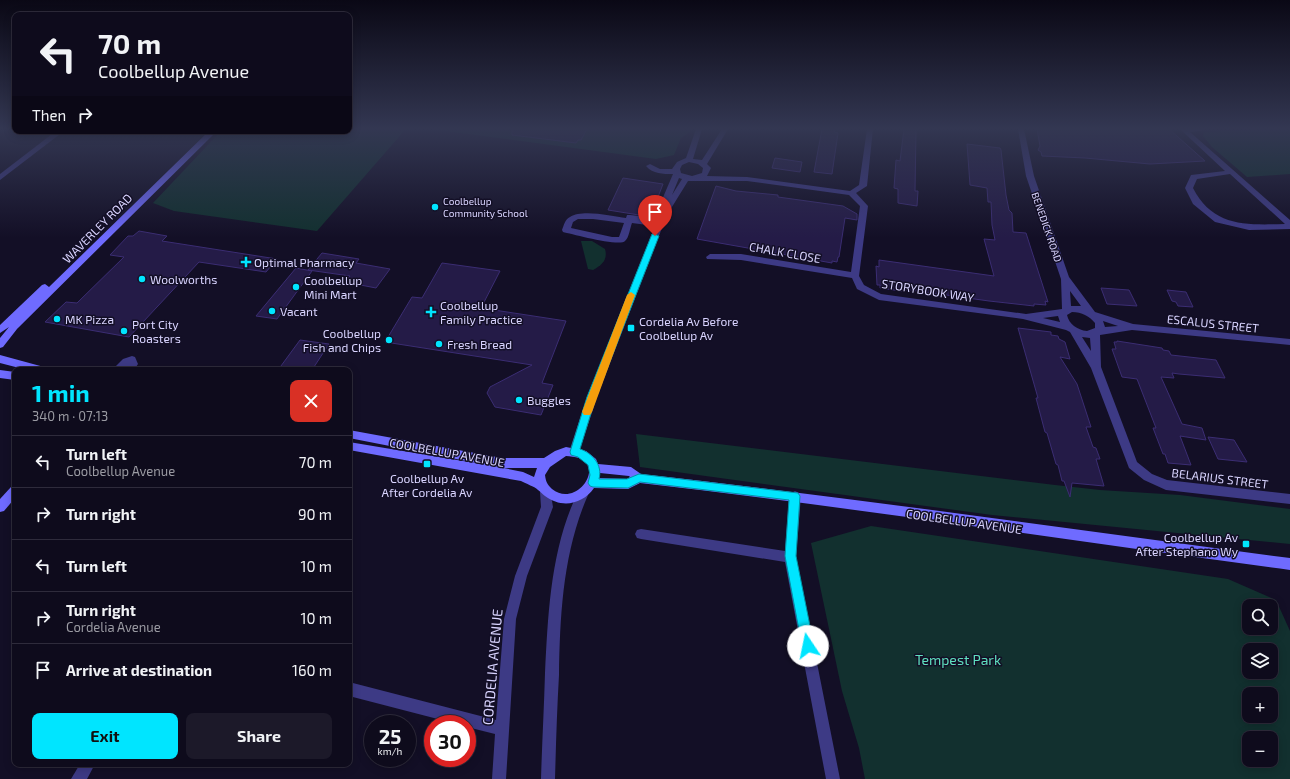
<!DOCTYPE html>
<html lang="en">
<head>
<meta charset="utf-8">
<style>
  :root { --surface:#0e0b1c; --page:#1c1929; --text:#f1f3f6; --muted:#9b9ba3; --line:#2e2b3b; --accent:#00e5ff }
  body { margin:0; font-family:"Exo 2",sans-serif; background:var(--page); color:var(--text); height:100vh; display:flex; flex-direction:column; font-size:15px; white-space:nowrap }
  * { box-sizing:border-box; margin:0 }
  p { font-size:13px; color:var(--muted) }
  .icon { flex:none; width:22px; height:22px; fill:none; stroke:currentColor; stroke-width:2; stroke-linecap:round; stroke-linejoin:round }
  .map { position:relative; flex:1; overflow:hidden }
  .drawer { position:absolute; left:12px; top:367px; width:340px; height:400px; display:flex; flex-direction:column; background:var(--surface); border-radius:8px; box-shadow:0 2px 10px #0003,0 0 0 1px var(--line) }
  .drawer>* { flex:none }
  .guide { position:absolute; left:12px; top:12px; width:340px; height:122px; border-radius:8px; box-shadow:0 2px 10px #0003,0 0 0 1px var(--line); background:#0e0b1c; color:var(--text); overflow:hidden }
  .fabs { position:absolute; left:1242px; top:599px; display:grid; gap:8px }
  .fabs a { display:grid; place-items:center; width:36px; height:36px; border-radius:8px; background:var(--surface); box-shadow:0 2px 10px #0003,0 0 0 1px var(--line); font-size:20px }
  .speed { position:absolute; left:364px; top:715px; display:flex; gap:8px; font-size:20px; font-weight:700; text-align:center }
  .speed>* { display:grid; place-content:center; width:52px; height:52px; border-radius:50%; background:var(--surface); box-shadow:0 2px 10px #0003,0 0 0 1px var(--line); line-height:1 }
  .speed small { font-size:10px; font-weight:400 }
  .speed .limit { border:6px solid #d22; background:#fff; color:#111 }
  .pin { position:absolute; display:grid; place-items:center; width:34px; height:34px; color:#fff; margin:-41px -17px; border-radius:50% 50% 50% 0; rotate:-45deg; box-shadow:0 0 4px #0007 }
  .pin .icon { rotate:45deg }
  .me { position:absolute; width:44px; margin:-22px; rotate:349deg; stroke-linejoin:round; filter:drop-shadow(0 0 3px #0008) }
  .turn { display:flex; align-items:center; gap:14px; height:84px; padding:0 20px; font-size:18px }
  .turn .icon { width:52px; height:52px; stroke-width:2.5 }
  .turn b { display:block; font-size:28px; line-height:34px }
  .then { display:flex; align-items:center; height:38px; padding:0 20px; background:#0003; gap:8px; font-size:15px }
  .round { display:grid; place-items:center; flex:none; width:42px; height:42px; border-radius:8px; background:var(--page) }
  .overview { display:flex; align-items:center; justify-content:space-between; height:68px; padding:0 20px }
  h1 { font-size:24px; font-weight:700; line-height:30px; color:var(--accent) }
  .cta { display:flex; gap:8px; margin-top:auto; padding:8px 20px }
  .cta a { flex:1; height:46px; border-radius:8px; background:var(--accent); color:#111; font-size:16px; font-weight:700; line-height:46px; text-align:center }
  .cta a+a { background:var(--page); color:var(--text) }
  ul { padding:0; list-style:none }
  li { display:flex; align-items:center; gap:12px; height:52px; padding:0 20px; border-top:1px solid var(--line) }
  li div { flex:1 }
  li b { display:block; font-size:15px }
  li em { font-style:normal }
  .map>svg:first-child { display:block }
  .green { fill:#12302f; fill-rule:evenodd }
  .building { fill:#241b47; stroke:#3b2d73 }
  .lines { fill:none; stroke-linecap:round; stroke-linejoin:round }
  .street { fill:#3d3a85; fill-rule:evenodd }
  .secondary { fill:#6f6bff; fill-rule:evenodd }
  .route { fill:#00e5ff; stroke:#0095a6 }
  .slow { fill:#f59e0b }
  .poi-dot { fill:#00e5ff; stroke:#130f26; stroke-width:1.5 }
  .labels { text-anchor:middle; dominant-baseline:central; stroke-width:3; stroke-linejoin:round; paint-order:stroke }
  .far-poi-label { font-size:10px; fill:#d9d4ff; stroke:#130f26; text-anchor:start }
  .far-street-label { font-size:10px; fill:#d9d4ff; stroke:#130f26 }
  .street-label { font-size:12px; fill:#d9d4ff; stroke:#130f26 }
  .poi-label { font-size:12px; fill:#d9d4ff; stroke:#130f26; text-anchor:start }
  .near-park-label { font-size:14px; fill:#5fe0c0; stroke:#130f26 }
  .near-street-label { font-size:14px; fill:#d9d4ff; stroke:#130f26 }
</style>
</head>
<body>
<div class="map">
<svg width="1290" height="779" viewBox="0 0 1290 779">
  <rect width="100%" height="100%" fill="#130f26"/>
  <g class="green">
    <polygon points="349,129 413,129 405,130 317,231 174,211 153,203 221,131 349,131"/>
    <polygon points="430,129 691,129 690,132 681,138 674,155 656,159"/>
    <polygon points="1269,129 1290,129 1290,174 1247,177 1212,147 1203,136 1204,132"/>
    <path d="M581 241H592L605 249C608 260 602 265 593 270L588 269Z"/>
    <polygon points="636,434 1055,485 1100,490 1180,495 1290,509 1290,544 992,515 640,467"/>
    <path d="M871 526 1228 579 1276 600 1290 631V779H865L859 748 842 691 811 543ZM1249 606H1271V628H1249ZM1249 650H1271V672H1249ZM1249 694H1271V716H1249ZM1249 738H1271V760H1249Z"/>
  </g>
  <g class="building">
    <polygon points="512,129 587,129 581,140 578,140 576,143 512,135"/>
    <polygon points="822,129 835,129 834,132 838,133 832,174 814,172"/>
    <polygon points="904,129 916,129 915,191 918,191 917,206 898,203 898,189 894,188 896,160 900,161"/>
    <polygon points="1037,129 1169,129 1205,161 1150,164 1085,158 1042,156 1041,152 1038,150 1040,146"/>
    <polygon points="967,144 1000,148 1001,150 1006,195 1009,210 1012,213 1013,232 1026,233 1048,302 1045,301 1046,305 1034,304 1034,306 989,301 910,290 901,291 880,288 880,285 877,285 876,266 879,267 879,260 994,276 984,239 995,240 992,225 991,202 988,202 987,188 970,185"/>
    <polygon points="775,158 802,162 800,172 772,168"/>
    <polygon points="623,178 663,184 653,210 639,215 608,210"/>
    <polygon points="716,186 736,191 778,195 778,197 843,206 857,214 857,220 845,218 839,257 838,257 837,262 832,261 832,263 697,239"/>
    <polygon points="139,231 167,236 162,241 277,259 266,272 199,262 129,337 45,322 66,302 77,303 124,257 110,255 128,236 133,236"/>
    <polygon points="322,253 359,259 356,263 390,269 376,288 345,282 350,276 308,270"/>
    <polygon points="442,263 500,271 481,308 566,321 542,383 553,385 541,415 495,407 487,393 490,387 532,365 385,342 412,297 422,298"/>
    <polygon points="296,268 312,271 277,319 256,316"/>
    <polygon points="1101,288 1129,290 1137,306 1107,304"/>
    <polygon points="1167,290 1186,292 1193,307 1178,306 1176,302 1172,301"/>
    <polygon points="1018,328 1051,332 1051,335 1058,336 1059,339 1065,342 1070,359 1060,357 1077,384 1091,427 1086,427 1093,447 1096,448 1100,459 1096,459 1104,486 1072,483 1070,497 1064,481 1062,481 1058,465 1056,464 1047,433 1045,432 1036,398 1038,398"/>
    <polygon points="300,340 329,344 312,370 278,370"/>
    <polygon points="1117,341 1162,348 1163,350 1169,351 1171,355 1216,360 1225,378 1179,374 1172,373 1174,378 1161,377 1182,424 1202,428 1206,440 1180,436 1191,465 1168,463 1165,454 1163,454 1153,428 1156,428 1137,379 1122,377 1112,349 1116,349 1114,342 1117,342"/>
    <polygon points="1208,437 1234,440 1247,462 1218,459"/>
  </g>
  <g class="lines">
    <g class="street">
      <path d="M696 129H702L693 159 702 160 722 129H728L707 164 711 168 707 176 747 177 850 191 859 185 867 129H873L867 186 856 193 868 206 859 276 864 285 881 294 1026 314 1062 309 1061 279 1026 176 1018 129H1024L1034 176 1069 277 1095 312 1133 324 1290 339V345L1132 330 1100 335 1101 367 1137 462 1152 474 1167 480 1290 494V504L1166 490 1144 480 1129 468 1091 368 1070 332 1066 330 1023 319 879 300 857 289 852 278 741 260 707 259 706 257 710 254H741L851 272 860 206 849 195 747 181H688L667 215 597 397 579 452 578 455 574 456 570 455 569 452 587 397 655 226 632 223C630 228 629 238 625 241 620 247 572 234 563 232L562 230C564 225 565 219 570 217 582 209 612 216 626 218L627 215H630L658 218 661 202 673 174C663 174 653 174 646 166L650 164 660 169H672L677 162 686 158ZM689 162 698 164 703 168 702 173 692 176 681 173 680 169 682 165ZM679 178 682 179 672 195ZM578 219H593L624 223 619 237H612L571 228 573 222ZM1070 291 1081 306H1071ZM1072 312C1082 312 1089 316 1095 323V328L1087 331C1077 330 1069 324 1067 315ZM1058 316 1060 322 1043 318ZM1103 321 1118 326 1105 327ZM1082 337 1090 338 1091 351Z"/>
      <path d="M1180 129H1203L1200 131 1190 132 1290 220V229L1249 230 1215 222 1193 204 1185 188 1191 175 1225 171ZM1230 174 1285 224C1246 225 1213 227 1193 188L1197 179Z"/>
      <polygon points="56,131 64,131 0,180 0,174"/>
      <polygon points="132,356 135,357 138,364 134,370 112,370 123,359"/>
      <polygon points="546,487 550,489 553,507 527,576 516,619 506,779 492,779 495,734 467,727 467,724 457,724 349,696 349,682 496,720 504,619 515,576 541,507 540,492 542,489"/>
      <path d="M582 490 586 492 588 495C563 552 560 614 559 675 557 710 556 744 555 779H541C542 744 544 708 545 673 548 612 551 547 578 492Z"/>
      <polygon points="795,491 799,493 801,496 796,557 840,779 826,779 785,562 641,539 637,538 635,534 637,530 641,529 785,551 789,496 791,493"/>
      <polygon points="80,764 95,764 87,779 71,779"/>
    </g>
    <g class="secondary">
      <polygon points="209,131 217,131 17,329 3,347 0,348 0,338 9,327 0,333 0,325 42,285 45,284 49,287"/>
      <polygon points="0,355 44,367 46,370 27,370 0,363"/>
      <polygon points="0,370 15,372 15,380 0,378"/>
      <path d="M349 430 502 458H544L555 451 566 447 586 451 596 459 598 464 631 467 641 474C858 498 1074 530 1290 558V570C1073 541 857 508 640 483L628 489 594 488C583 504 562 509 545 496 542 494 541 492 538 490 534 486 526 484 521 481L349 450V442L499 467 523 472 534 477 537 468H502L349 438ZM566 456C570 456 575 457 579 458 605 468 575 508 552 489 547 484 546 482 545 475L550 467ZM600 473 629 476 630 477 627 479 599 478Z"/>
      <polygon points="15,485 15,498 4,511 0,512 0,499 11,487"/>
    </g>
  </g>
  <linearGradient id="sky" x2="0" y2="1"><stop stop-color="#0a0815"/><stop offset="0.54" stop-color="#333752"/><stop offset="1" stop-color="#333752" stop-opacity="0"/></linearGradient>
  <rect width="1290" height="238" fill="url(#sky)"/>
  <path class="route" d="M652 234H655L659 236 596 397 580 449C592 453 603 465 599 479H627L639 474 798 493 800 496 796 556 814 646 812 650 808 651 803 650 802 646 785 556 789 500 640 482 628 488 593 487 590 486 588 483 590 475 588 465 578 457 571 455 570 452 587 397Z"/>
  <polygon class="slow" points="631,292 635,295 592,412 590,415 584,415 582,412 627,295"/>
  <g class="poi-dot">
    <circle cx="435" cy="207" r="4"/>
    <path d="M244 256h4v4h4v4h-4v4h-4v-4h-4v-4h4z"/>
    <circle cx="142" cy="279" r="4"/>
    <circle cx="296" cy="287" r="4"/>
    <circle cx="272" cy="311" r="4"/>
    <path d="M429 306h4v4h4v4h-4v4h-4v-4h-4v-4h4z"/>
    <circle cx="57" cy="319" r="4"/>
    <rect x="627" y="324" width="8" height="8" rx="2"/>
    <circle cx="124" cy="331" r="4"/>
    <circle cx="389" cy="340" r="4"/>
    <circle cx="439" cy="344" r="4"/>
    <circle cx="519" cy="400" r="4"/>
    <rect x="423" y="460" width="8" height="8" rx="2"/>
    <rect x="1242" y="540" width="8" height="8" rx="2"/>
  </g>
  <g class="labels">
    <g class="far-poi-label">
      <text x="443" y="201">Coolbellup<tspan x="443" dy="12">Community School</tspan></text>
    </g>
    <g class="far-street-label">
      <text transform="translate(1047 227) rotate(71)">BENEDICK ROAD</text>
    </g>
    <g class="street-label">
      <text transform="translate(97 228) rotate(-45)">WAVERLEY ROAD</text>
      <text transform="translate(785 252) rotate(10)">CHALK CLOSE</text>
      <text transform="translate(928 290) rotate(9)">STORYBOOK WAY</text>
      <text transform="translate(1213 323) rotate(6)">ESCALUS STREET</text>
      <text transform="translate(447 452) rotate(10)">COOLBELLUP AVENUE</text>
      <text transform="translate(1220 478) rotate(7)">BELARIUS STREET</text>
      <text transform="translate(964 521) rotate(8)">COOLBELLUP AVENUE</text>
    </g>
    <g class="poi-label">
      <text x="254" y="262">Optimal Pharmacy</text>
      <text x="150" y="279">Woolworths</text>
      <text x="304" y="280">Coolbellup<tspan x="304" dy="14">Mini Mart</tspan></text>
      <text x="440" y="305">Coolbellup<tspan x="440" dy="14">Family Practice</tspan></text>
      <text x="280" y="311">Vacant</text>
      <text x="65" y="319">MK Pizza</text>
      <text x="639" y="321">Cordelia Av Before<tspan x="639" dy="14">Coolbellup Av</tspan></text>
      <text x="132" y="324">Port City<tspan x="132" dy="14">Roasters</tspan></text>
      <text x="381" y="333" text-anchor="end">Coolbellup<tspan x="381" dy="14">Fish and Chips</tspan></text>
      <text x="447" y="344">Fresh Bread</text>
      <text x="527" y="400">Buggles</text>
      <text x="427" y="478" text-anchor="middle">Coolbellup Av<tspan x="427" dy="14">After Cordelia Av</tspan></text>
      <text x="1238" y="537" text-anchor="end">Coolbellup Av<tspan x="1238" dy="14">After Stephano Wy</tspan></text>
    </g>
    <g class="near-park-label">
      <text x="958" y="659">Tempest Park</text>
    </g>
    <g class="near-street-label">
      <text transform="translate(492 667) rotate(-85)">CORDELIA AVENUE</text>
    </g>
  </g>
</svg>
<div class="fabs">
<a><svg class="icon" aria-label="search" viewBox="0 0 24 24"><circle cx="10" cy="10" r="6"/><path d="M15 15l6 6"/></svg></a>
<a><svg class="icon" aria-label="layers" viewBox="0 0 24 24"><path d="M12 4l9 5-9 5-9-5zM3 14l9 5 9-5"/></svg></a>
<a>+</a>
<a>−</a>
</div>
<div class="speed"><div>25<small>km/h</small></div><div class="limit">30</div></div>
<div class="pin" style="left:655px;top:236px;background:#d93025"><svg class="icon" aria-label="arrive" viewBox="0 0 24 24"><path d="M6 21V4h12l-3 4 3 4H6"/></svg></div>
<svg class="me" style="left:808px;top:646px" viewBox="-20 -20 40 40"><circle r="19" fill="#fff"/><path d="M0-13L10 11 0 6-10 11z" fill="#00e5ff"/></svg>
<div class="guide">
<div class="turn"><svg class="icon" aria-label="left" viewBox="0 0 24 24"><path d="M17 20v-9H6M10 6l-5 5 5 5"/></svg><div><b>70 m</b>Coolbellup Avenue</div></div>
<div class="then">Then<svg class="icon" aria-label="right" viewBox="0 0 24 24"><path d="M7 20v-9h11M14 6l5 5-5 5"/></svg></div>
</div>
<section class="drawer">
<div class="overview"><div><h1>1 min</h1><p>340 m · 07:13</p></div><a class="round" style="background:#d93025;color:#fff"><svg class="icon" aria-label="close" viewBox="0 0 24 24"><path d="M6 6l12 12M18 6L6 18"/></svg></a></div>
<ul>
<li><svg class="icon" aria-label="left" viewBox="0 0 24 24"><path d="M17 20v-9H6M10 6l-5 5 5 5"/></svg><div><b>Turn left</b><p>Coolbellup Avenue</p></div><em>70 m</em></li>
<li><svg class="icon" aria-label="right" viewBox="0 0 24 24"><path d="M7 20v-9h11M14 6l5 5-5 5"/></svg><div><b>Turn right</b></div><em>90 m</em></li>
<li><svg class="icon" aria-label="left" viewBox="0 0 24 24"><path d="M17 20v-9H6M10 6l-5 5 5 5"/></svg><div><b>Turn left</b></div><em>10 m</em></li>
<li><svg class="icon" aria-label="right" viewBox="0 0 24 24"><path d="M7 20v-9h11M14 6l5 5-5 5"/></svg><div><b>Turn right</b><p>Cordelia Avenue</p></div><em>10 m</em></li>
<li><svg class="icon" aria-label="arrive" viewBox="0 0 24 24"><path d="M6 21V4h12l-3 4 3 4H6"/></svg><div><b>Arrive at destination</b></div><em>160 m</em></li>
</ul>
<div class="cta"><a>Exit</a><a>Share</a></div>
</section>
</div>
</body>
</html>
